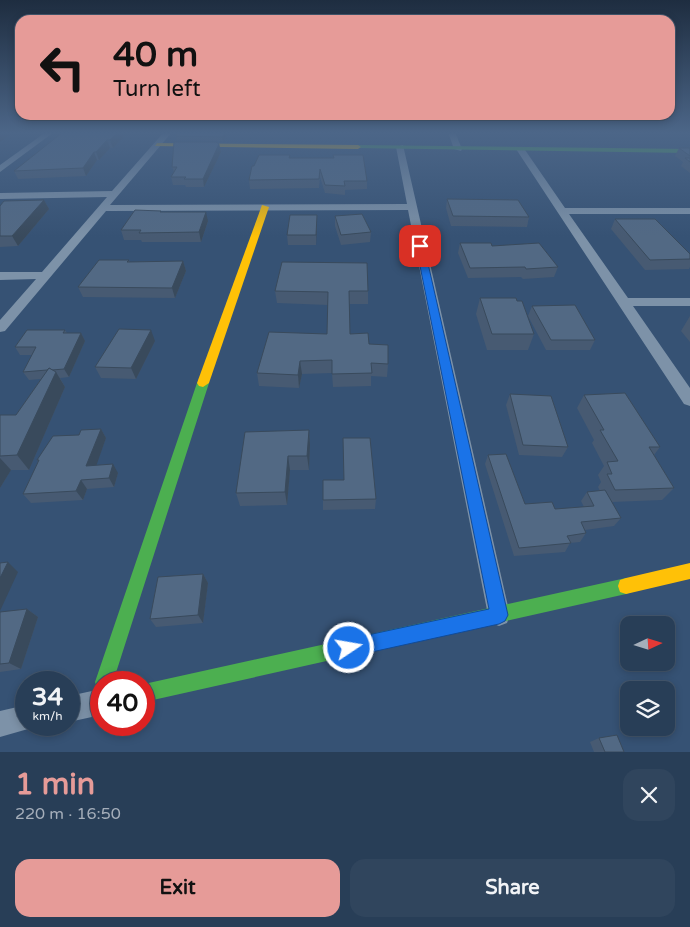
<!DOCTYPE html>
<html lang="en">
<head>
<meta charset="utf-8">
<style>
  :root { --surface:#283e57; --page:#30455d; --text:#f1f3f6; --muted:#a5aeba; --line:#44576d; --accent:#e69b98 }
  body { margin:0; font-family:"Varela Round",sans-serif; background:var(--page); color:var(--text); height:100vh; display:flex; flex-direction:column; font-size:19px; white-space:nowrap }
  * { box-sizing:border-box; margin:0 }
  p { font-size:16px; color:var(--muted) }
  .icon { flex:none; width:28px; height:28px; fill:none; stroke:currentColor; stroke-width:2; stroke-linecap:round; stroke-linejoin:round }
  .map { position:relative; height:752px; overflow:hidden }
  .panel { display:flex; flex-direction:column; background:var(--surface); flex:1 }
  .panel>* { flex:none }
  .top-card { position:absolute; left:15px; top:15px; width:660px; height:105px; border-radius:15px; box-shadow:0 2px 8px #0003,0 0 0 1px var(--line); background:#e69b98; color:#111; overflow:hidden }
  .needle { width:32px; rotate:86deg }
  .fabs { position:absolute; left:620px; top:616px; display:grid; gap:10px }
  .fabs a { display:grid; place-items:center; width:55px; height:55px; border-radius:10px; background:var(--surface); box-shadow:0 2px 8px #0003,0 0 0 1px var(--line); font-size:25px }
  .speed { position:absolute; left:15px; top:671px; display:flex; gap:10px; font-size:25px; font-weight:700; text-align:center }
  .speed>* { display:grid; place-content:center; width:65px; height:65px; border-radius:50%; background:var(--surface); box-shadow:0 2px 8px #0003,0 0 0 1px var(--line); line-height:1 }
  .speed small { font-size:12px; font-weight:400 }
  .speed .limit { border:8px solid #d22; background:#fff; color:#111 }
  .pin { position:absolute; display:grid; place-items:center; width:42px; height:42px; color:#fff; margin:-21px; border-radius:10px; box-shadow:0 2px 8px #0006 }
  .me { position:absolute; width:55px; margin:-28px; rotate:78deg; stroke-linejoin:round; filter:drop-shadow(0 0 4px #0008) }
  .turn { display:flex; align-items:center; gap:18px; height:105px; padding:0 15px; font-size:22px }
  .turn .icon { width:65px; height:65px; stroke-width:2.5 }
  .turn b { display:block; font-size:35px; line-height:42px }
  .round { display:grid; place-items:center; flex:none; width:52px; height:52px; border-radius:15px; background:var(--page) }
  .overview { display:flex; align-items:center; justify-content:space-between; height:85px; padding:0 15px }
  h1 { font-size:30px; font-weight:700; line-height:38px; color:var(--accent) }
  .action { display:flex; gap:10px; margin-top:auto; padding:10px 15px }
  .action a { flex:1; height:58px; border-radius:15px; background:var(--accent); color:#111; font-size:20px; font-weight:700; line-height:58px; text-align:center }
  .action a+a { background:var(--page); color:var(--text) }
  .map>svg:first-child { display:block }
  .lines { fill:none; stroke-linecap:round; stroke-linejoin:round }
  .street { fill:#7d92a8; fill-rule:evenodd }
  .fast { fill:#4caf50; fill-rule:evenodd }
  .slow { fill:#ffc107; fill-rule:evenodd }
  .wall { fill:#475a72 }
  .shaded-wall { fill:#394a5c }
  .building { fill:#526984; stroke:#394a5c }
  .route { fill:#1a73e8; stroke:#114b97 }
</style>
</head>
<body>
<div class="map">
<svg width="690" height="752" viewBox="0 0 690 752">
  <rect width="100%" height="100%" fill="#365274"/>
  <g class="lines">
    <g class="street">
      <polygon points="46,132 54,132 0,172 0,165"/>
      <polygon points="164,132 172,132 110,205 407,204 396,147 403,145 510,615 507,623 499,626 491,623 488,615 408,210 106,211 5,331 0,332 0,320 36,279 0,280 0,272 42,272 107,197 0,199 0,193 112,191"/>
      <polygon points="448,132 455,132 462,149 461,151 454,149"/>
      <polygon points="517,147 523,147 565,208 690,208 690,214 569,214 628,298 690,298 690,306 633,306 690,388 690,406 684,404 516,149"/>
      <polygon points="101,689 101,715 69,722 69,696"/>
      <polygon points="26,705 26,725 36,725 35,727 0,737 0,711"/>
    </g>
    <g class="fast">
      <polygon points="358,145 690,149 690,153 356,148"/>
      <polygon points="203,379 209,383 113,682 101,682 101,690 97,689 95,682 197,383"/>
      <polygon points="626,578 632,580 634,586 632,592 626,594 144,702 144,684"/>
    </g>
    <g class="slow">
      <polygon points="157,143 358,145 361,147 358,149 155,146"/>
      <polygon points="262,205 269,207 209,383 203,387 199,386 197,383"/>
      <polygon points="690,563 690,579 626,594 620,592 618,586 620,580 626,578"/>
    </g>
  </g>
  <g class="wall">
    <polygon points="63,132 128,132 113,148 110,148 99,160 97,160 86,176 18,179 14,171"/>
    <polygon points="307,132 324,132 324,134 308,134"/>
    <polygon points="476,132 503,132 503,134 477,133"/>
    <polygon points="541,132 573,132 572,134 543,134"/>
    <polygon points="606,132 638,132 638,134 609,134"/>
    <polygon points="227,134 223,141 177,140 176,136"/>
    <polygon points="219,144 221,152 204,187 186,187 185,185 173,185 171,177 174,172 172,167"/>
    <polygon points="679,148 690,148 690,173 681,166 683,162 675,156"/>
    <polygon points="291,158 367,181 367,189 345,190 345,195 325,193 320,177 319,188 250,189 249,180"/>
    <polygon points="447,199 529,217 527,227 451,226 446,208"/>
    <polygon points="44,200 49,209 18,246 0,247 0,206"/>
    <polygon points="161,212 208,221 201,242 142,242 141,240 124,240 121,230"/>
    <polygon points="335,216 371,232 370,242 341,245 335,226"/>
    <polygon points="615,219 690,254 690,267 689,269 645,270 611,229"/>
    <polygon points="317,224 316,245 288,245 287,235"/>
    <polygon points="460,243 492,246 558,267 554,277 523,279 521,277 468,278 458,253"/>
    <polygon points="129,260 130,262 183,261 186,271 175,298 83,297 78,287"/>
    <polygon points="275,291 368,291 368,304 349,304 350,334 369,344 388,364 387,377 371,376 371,386 333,387 332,373 302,374 299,388 259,386 257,373 327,334 328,305 277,303"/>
    <polygon points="480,298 534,334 528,350 487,350 476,314"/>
    <polygon points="532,306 595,340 590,350 546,350 528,316"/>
    <polygon points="690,316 690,342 681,331"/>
    <polygon points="65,330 67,333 81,333 85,341 69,377 60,378 65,387 29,470 11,470 0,488 0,415 16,415 41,379 29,380 23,372 32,355 20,355 15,347"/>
    <polygon points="155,341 136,379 101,378 95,367"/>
    <polygon points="510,394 568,447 562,457 519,455 506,405"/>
    <polygon points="584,395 660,447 654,455 674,488 662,500 612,502 621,518 614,526 585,530 586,533 580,542 570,543 565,552 514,556 485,464 488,455 525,504 555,509 584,507 581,501 587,492 600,491 598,487 601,482 598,475 604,466 592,443 594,440 577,408"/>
    <polygon points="101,429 106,438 96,465 118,473 114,487 87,489 83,500 31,503 23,494 38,462 37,460 79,435"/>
    <polygon points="309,430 310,445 309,470 290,470 287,505 240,506 236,493"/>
    <polygon points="376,499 375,509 323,510 323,500"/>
    <polygon points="203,574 208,583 203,623 156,627 150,619"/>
    <polygon points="27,609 38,617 21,669 0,672 0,612"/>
    <polygon points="599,738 624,752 594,752 590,742"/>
  </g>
  <g class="shaded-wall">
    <polygon points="0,132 14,132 0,142"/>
    <polygon points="118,132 128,132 113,148 110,140"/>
    <polygon points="226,132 227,132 227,134 223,141 222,137"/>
    <polygon points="107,140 110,148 99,160 96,152"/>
    <polygon points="219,144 221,152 204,187 203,179"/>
    <polygon points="94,152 97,160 86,176 83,168"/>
    <polygon points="44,200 49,209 18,246 12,236"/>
    <polygon points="206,212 208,221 201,242 199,232"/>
    <polygon points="317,215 317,224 316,245 316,235"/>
    <polygon points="183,261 186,271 175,298 172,288"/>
    <polygon points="151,330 155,341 136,379 131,368"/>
    <polygon points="81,333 85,341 69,377 64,369"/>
    <polygon points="300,361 302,374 299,388 298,375"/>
    <polygon points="56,372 65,387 29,470 17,455"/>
    <polygon points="101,429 106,438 93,475 86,466"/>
    <polygon points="309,430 310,445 309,470 307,456"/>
    <polygon points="288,456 290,470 287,505 285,492"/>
    <polygon points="0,458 11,470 0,488"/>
    <polygon points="113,464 118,473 114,487 109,478"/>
    <polygon points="81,480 87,489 83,500 76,491"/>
    <polygon points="8,562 18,572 0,611 0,578"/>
    <polygon points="203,574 208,583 203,623 198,615"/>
    <polygon points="27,609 38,617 21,669 9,663"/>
  </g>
  <g class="building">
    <polygon points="63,132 118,132 110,140 107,140 96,152 94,152 83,168 14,171"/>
    <polygon points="176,132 226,132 222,137 176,136"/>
    <polygon points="174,142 216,142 219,144 203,179 184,179 186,177 171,177 177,167 172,167"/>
    <polygon points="679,148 690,148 690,156"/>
    <polygon points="259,155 290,155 289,158 334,158 333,155 363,155 367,181 344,181 345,186 325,185 320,169 319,179 249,180 252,166 254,166"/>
    <polygon points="685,158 690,158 690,162"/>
    <polygon points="447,199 518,200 529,217 453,216"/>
    <polygon points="44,200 12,236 0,236 0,206 4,201"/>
    <polygon points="135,210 161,211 160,212 206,212 199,232 139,233 141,230 121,230"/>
    <polygon points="362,214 371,232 341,235 335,216"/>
    <polygon points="290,215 317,215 316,235 287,235"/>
    <polygon points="615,219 655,219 690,254 690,259 650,260"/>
    <polygon points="460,243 491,243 492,246 539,243 558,267 526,269 525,267 470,268"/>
    <polygon points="99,260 129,260 127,262 183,261 172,288 78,287"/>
    <polygon points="282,262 367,263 368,291 349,291 350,334 368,333 369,344 388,345 388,364 371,363 372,373 332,374 332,360 300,361 298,375 257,373 269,332 327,334 328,292 275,291"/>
    <polygon points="480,298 516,298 517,301 522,301 534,334 492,334"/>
    <polygon points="575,305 595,340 551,340 532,306"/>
    <polygon points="119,329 151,330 131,368 95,367"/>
    <polygon points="27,330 65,330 63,333 81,333 64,369 52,370 49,368 47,370 23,372 36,347 15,347"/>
    <polygon points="49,368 56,372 17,455 0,456 0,415 16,415"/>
    <polygon points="625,393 660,447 649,447 674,488 615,490 607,474 612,474 607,462 618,461 600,430 604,430 584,395"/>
    <polygon points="510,394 551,396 568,447 523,445"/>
    <polygon points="101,429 86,466 113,464 109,478 81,480 76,491 23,494 39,460 37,460 53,436 79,435 81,430"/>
    <polygon points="309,430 307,456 288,456 285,492 236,493 245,432"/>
    <polygon points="343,438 370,438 376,499 323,500 323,480 344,480"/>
    <polygon points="506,454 525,504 552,502 555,509 594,506 587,492 605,490 621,518 581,522 586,533 567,536 571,543 519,548 488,455"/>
    <polygon points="8,562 0,578 0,563"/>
    <polygon points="203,574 198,615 150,619 158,577"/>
    <polygon points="27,609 9,663 0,664 0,612"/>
    <polygon points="617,735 624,752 605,752 599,738"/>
  </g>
  <linearGradient id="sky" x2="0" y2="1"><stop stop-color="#1e2d40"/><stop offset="0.56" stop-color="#4c6688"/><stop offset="1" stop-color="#4c6688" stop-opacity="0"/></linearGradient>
  <rect width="690" height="237" fill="url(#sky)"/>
  <polygon class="route" points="417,244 424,246 508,615 505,621 499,624 349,657 343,654 340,648 343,642 349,639 489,609 416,246"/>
</svg>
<div class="fabs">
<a><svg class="needle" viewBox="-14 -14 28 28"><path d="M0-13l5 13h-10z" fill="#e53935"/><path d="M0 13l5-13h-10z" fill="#a5aeba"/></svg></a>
<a><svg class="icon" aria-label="layers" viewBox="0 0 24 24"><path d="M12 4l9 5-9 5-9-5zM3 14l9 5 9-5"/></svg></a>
</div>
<div class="speed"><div>34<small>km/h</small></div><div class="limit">40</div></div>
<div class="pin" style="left:420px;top:246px;background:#d93025"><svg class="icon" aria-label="arrive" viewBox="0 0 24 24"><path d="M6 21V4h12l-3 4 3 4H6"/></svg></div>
<svg class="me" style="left:349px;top:648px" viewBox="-20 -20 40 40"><circle r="17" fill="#1a73e8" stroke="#fff" stroke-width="3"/><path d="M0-11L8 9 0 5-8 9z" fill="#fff"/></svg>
<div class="top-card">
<div class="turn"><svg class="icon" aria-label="left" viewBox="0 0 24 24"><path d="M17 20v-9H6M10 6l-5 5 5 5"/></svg><div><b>40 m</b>Turn left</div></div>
</div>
</div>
<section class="panel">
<div class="overview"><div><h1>1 min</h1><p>220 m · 16:50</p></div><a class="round"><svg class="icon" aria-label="close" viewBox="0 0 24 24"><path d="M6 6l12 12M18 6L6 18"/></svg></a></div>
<div class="action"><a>Exit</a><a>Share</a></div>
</section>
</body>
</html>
